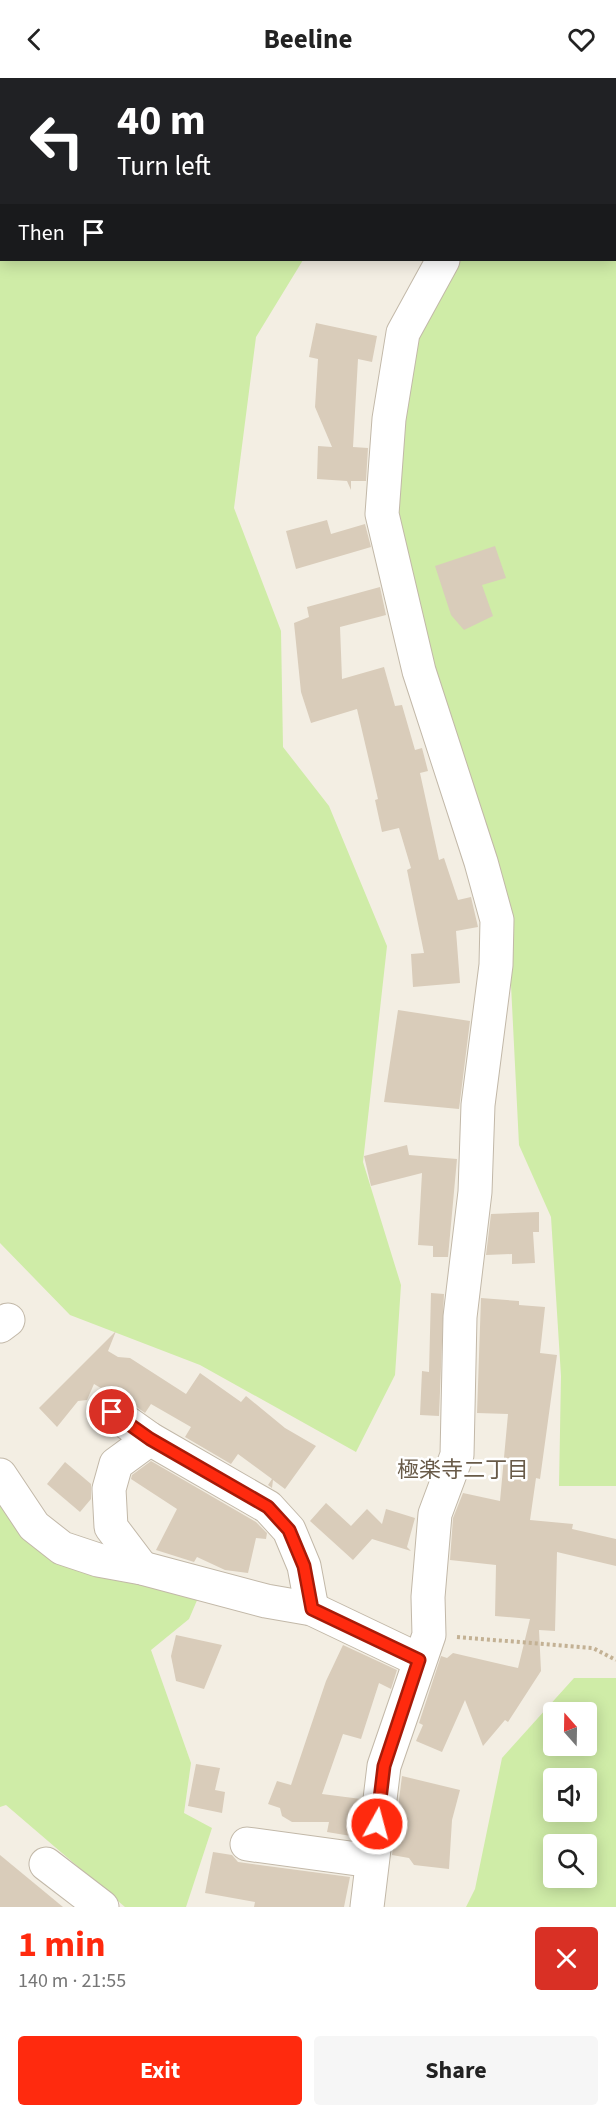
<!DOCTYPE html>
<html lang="en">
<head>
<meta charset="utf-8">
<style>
  :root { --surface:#fff; --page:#f6f6f6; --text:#222; --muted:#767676; --accent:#ff2a0e }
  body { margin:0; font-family:"Source Sans 3","Noto Sans JP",sans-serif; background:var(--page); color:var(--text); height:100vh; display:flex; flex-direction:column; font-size:22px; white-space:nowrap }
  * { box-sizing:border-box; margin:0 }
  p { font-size:20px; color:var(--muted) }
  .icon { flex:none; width:33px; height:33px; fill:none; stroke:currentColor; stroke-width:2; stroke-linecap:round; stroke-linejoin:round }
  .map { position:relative; height:1829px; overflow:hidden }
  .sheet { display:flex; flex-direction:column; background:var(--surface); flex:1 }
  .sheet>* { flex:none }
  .hud { position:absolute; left:0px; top:0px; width:616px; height:183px; box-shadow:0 3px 15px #0003; background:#202124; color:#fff; overflow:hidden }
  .needle { width:39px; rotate:340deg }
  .controls { position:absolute; left:543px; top:1624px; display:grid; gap:12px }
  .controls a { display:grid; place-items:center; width:54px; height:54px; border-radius:6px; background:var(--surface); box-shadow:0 3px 15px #0003; font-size:30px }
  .pin { position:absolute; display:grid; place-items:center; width:51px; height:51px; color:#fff; margin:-26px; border:3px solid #fff; border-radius:50%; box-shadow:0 2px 6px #0007 }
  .me { position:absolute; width:66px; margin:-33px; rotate:7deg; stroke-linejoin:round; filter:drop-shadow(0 0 4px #0008) }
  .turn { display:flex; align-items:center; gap:21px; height:126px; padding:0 18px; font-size:27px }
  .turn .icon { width:78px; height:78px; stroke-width:2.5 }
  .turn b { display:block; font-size:42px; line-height:51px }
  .then { display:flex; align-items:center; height:57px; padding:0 18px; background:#0003; gap:12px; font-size:22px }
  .round { display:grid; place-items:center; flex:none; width:63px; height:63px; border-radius:6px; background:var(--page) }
  .head { display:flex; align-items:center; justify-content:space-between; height:102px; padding:0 18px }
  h1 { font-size:36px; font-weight:700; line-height:45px; color:var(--accent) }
  .action { display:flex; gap:12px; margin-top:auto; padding:12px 18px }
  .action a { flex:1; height:69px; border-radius:6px; background:var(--accent); color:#fff; font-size:24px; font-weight:700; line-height:69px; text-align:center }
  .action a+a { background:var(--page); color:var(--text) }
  header { display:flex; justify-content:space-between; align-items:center; height:78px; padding:0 18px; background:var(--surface); font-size:27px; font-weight:700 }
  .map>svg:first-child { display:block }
  .green { fill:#cfeca7; fill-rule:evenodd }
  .building { fill:#d9ccba }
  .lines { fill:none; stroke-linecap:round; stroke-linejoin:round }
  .minor-casing { stroke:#c2b8a8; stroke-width:35 }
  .path { stroke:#c3b194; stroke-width:4; stroke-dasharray:3 3; stroke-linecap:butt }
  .minor { stroke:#fff; stroke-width:33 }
  .route-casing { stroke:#a61b09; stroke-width:15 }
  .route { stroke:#ff2a0e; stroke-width:10 }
  .labels { text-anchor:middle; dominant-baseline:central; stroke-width:5; stroke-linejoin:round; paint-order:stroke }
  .neighbourhood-label { font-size:22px; fill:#695b49; stroke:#fff }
</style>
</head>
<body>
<header><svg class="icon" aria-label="back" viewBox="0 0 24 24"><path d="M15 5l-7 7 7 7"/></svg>Beeline<svg class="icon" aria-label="heart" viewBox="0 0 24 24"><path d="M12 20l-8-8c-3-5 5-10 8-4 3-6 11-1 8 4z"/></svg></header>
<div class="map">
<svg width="616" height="1829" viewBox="0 0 616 1829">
  <rect width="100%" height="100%" fill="#f3eee3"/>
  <g class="green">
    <polygon points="0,0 432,0 2,2 2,182 303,182 256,259 234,430 281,553 283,669 329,728 387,868 363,1084 401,1207 395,1297 356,1374 200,1287 70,1237 0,1165"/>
    <polygon points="519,0 616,0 616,1408 559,1408 561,1298 551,1139 519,1067 510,887 392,430 391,244 431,182 615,182 615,2"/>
    <polygon points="0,1416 53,1481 198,1520 189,1541 151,1572 191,1685 184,1735 212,1750 186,1829 125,1829 6,1727 0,1729"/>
    <path d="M574 1600H616V1829H466L475 1811 502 1680ZM554 1635H586V1668H554ZM554 1701H586V1734H554ZM554 1767H586V1800H554Z"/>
  </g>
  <g class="building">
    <polygon points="316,245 377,258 372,284 358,281 353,369 368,370 366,403 351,403 351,412 347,403 317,401 318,368 332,369 315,329 318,281 309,279"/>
    <polygon points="327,442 331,456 365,446 371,469 296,491 286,453"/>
    <polygon points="495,468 506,500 482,507 493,538 464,552 451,537 435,488"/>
    <polygon points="380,509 386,537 340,549 342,601 384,589 395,628 402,627 415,672 422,670 428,693 420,695 439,782 444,780 458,822 471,819 478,849 456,853 460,905 413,909 411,876 424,875 407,792 411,790 399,750 382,754 375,722 378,721 357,631 311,645 301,614 294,545 309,539 307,529"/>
    <polygon points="398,932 470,943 459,1031 384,1024"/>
    <polygon points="407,1067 409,1077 457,1081 448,1179 433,1179 433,1168 418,1167 422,1095 371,1108 364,1078"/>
    <polygon points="539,1134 539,1154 533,1154 535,1185 512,1186 512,1176 486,1177 491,1136"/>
    <polygon points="431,1215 444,1216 439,1338 420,1337 422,1293 429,1294"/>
    <polygon points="481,1220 519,1223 519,1227 545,1229 540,1275 557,1277 540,1401 536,1400 530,1442 573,1446 572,1451 616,1461 616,1488 557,1474 555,1553 539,1552 541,1593 508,1644 505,1642 483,1668 465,1622 442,1674 416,1663 423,1647 419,1645 441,1578 447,1580 453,1575 518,1590 530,1541 495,1538 496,1487 450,1482 453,1440 463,1415 500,1423 508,1336 477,1335"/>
    <polygon points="116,1253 108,1273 118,1279 130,1280 186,1316 200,1295 241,1324 246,1318 285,1350 316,1368 285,1411 273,1402 272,1410 268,1407 272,1401 238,1376 231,1386 185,1359 191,1349 151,1326 145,1335 123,1319 111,1316 94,1306 87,1322 78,1323 57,1349 39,1330"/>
    <polygon points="151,1383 256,1444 267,1455 266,1461 256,1460 248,1495 225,1492 197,1479 194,1484 156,1472 177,1431 131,1401 132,1397"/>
    <polygon points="65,1384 91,1406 91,1421 80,1434 47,1406"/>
    <polygon points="326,1425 351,1448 367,1431 382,1446 386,1431 415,1440 407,1469 411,1473 372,1461 353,1482 310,1443"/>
    <polygon points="176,1557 222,1567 204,1611 176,1603 171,1578"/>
    <polygon points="343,1567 397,1592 391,1611 379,1605 361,1661 343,1656 322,1716 361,1721 357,1759 327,1754 329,1744 292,1744 282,1738 280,1730 268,1726 277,1703 291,1707 326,1603"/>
    <polygon points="196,1686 220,1690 215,1712 225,1714 222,1735 188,1728"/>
    <polygon points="402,1698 460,1712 452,1742 449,1791 414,1787 409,1780 392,1777"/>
    <polygon points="213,1774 232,1777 238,1784 350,1799 344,1829 254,1829 255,1824 205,1815"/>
    <polygon points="0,1777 63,1829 0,1829"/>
  </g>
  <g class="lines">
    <g class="minor-casing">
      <g id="minor">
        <polyline points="530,2 531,0"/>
        <polyline points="0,1248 8,1242"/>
        <polyline points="112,1334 150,1361 268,1429 289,1452 304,1488 312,1531"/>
        <polyline points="0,1397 34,1448 62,1470 98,1482 142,1490 266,1523 312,1531 419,1582"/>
        <polyline points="142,1490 111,1449 109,1411 116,1386 150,1361"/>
        <polyline points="247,1766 372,1783"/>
        <polyline points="46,1786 102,1829"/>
        <polyline points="367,1829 384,1688 429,1557 428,1519 435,1436 457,1377 460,1239 475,1114 478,1027 496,887 497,842 481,784 419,593 382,436 389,341 403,255 443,182"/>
      </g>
    </g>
    <polyline class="path" points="457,1559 593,1570 616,1582"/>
    <use href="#minor" class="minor"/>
  </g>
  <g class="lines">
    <g class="route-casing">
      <polyline id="route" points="112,1334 150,1361 268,1429 289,1452 304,1488 312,1531 419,1582 384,1688 377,1746"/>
    </g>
    <use href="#route" class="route"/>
  </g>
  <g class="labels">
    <g class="neighbourhood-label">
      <text x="463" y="1392">極楽寺二丁目</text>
    </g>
  </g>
</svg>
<div class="controls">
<a><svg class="needle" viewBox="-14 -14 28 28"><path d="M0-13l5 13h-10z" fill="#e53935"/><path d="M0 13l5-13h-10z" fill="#767676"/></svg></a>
<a><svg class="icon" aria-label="sound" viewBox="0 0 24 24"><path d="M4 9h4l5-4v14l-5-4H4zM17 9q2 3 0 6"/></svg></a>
<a><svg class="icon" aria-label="search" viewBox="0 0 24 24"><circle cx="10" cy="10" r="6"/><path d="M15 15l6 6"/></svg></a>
</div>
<div class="pin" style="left:112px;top:1334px;background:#d93025"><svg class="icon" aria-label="arrive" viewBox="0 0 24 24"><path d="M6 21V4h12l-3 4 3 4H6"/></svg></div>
<svg class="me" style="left:377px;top:1746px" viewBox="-20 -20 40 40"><circle r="17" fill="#ff2a0e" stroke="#fff" stroke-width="3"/><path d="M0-11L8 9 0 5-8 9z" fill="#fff"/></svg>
<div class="hud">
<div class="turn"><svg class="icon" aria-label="left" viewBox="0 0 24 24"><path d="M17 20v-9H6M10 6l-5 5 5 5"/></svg><div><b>40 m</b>Turn left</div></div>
<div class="then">Then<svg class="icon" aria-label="arrive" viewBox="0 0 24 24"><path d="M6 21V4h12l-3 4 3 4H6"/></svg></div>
</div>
</div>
<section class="sheet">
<div class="head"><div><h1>1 min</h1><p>140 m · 21:55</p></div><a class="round" style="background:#d93025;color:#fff"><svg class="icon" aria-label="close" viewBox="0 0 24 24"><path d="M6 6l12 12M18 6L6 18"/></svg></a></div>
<div class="action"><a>Exit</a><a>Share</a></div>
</section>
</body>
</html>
